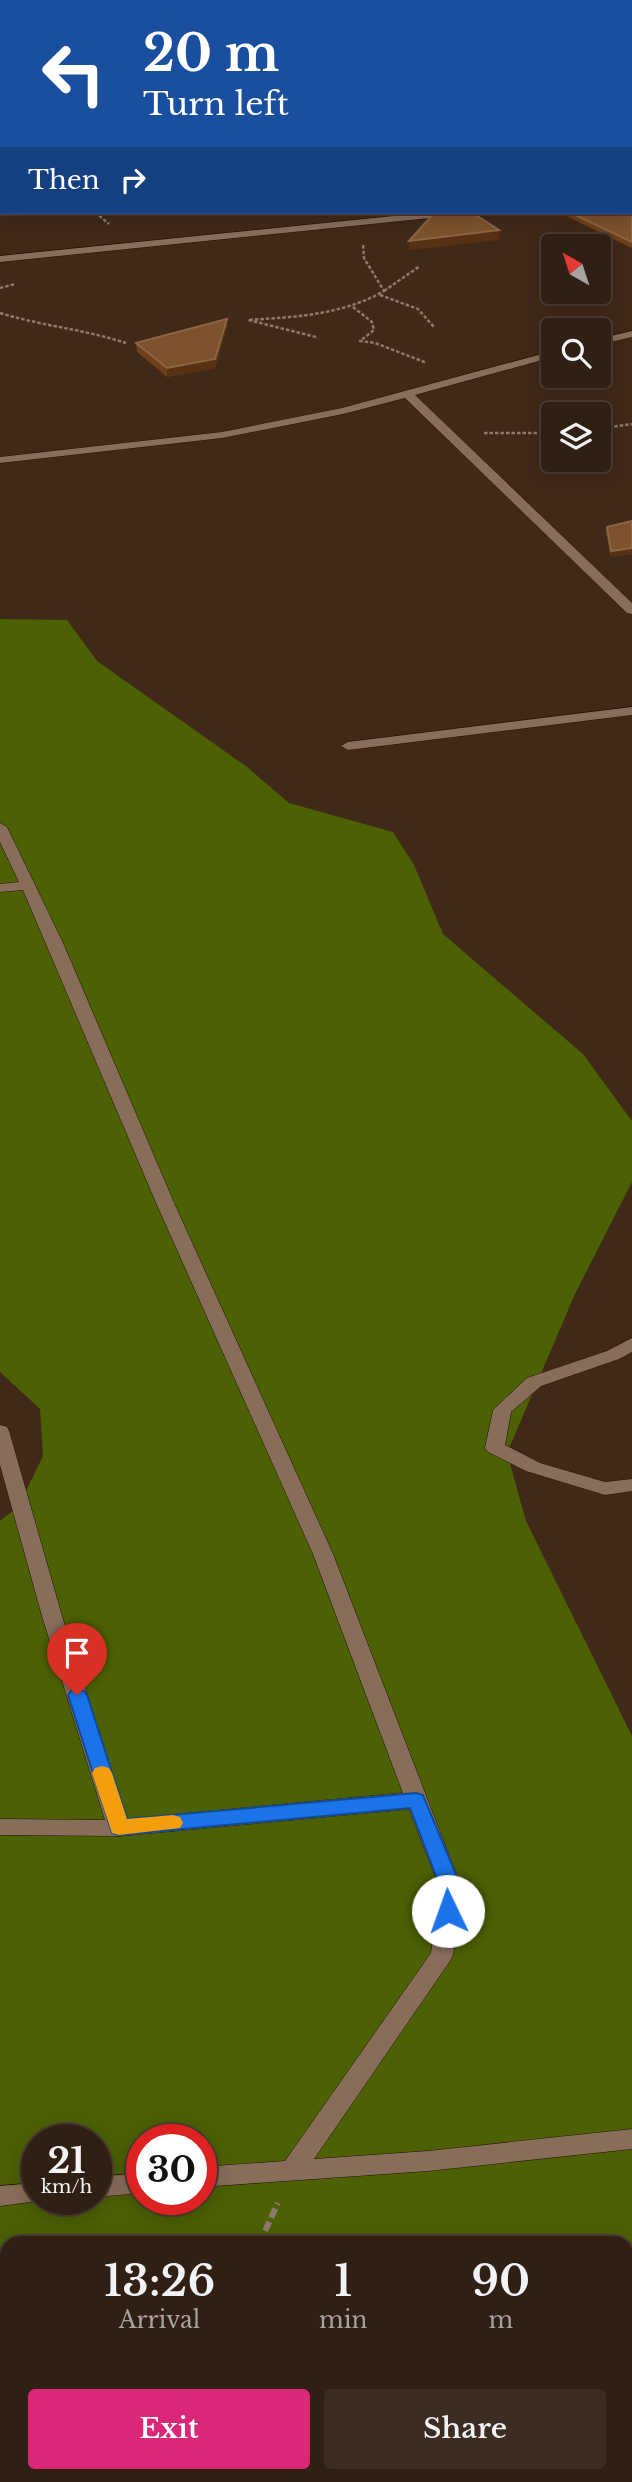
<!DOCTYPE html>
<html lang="en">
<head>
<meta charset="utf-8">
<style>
  :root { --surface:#301f13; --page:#3c2c21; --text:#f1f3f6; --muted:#a8a2a0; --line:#4b3d33; --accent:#db2777 }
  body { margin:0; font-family:"Libre Baskerville",serif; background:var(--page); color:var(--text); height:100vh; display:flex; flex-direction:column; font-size:26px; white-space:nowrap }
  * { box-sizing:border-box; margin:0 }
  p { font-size:23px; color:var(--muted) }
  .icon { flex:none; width:38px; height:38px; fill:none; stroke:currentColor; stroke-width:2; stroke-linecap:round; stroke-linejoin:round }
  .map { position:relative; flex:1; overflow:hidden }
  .panel { position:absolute; left:0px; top:2236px; width:634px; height:247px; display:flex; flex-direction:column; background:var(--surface); border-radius:21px 21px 0 0; box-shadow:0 4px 18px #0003,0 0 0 2px var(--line) }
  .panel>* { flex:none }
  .banner { position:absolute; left:0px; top:0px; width:634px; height:214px; box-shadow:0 4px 18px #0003,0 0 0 2px var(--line); background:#1a4fa0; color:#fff; overflow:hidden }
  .needle { width:46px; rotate:321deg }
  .controls { position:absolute; left:541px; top:234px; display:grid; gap:14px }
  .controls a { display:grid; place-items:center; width:70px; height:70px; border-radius:7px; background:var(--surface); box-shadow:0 4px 18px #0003,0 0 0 2px var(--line); font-size:35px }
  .speed { position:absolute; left:21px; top:2124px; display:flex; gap:14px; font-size:35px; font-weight:700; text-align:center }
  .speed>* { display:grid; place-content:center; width:91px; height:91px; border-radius:50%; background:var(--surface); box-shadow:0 4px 18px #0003,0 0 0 2px var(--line); line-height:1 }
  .speed small { font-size:18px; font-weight:400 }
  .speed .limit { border:10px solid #d22; background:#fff; color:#111 }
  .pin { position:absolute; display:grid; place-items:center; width:60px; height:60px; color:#fff; margin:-72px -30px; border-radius:50% 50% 50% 0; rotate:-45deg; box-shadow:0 0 7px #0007 }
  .pin .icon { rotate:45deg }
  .me { position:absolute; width:77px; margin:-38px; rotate:357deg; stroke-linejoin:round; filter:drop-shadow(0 0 5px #0008) }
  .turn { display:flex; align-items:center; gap:24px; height:147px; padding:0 28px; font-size:32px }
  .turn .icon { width:91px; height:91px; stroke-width:2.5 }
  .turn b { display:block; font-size:49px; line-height:60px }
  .then { display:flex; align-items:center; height:66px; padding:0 28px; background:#0003; gap:14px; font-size:26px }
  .eta { display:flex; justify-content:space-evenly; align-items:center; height:119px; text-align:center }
  .eta b { font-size:42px; font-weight:600; line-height:49px }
  .button { display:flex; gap:14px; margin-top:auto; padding:14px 28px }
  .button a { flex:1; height:80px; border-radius:7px; background:var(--accent); color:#fff; font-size:28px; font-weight:600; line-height:80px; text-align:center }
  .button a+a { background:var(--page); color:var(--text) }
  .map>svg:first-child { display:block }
  .forest { fill:#4c6004; fill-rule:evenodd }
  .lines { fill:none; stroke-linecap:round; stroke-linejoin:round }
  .street-casing { stroke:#261103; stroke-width:1 }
  .path-far1 { stroke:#8d7a6d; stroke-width:2.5; stroke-dasharray:3.5 2; stroke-linecap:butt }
  .path { stroke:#8d7a6d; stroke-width:6; stroke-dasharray:10 4.5; stroke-linecap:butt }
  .street { fill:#886d5b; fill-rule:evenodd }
  .wall { fill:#704118 }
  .shaded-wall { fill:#573111 }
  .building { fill:#7c512b; stroke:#8c6544; stroke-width:2 }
  .route { fill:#1a73e8; stroke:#114b97; stroke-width:2 }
  .slow { fill:#f59e0b }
</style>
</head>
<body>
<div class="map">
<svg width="632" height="2482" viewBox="0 0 632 2482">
  <rect width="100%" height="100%" fill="#402919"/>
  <path class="forest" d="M0 619 67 620 97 661 247 767 289 803 393 832 414 865 443 934 583 1054 632 1121V1182L575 1294 507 1453 526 1521 632 1736V2482H0V1521L18 1507 43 1456 40 1409 0 1372ZM37 2140H96V2200H37ZM142 2140H201V2200H142ZM7 2244H626V2476H7Z"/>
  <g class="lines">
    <g class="street-casing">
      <g id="street">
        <polygon points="433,212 464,212 459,215 0,262 0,256"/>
        <polygon points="632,331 632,337 598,345 598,339"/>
        <polygon points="553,351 553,357 415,395 632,603 632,614 627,613 405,398 343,414 222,438 0,463 0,457 222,432 342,408"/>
        <polygon points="632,707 632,715 348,750 341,746 348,742"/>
        <polygon points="0,823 7,827 63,943 175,1205 333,1554 462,1889 453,1955 450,1961 314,2159 428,2151 632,2129 632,2149 428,2171 201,2187 201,2167 285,2161 431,1953 440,1889 409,1809 119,1836 0,1835 0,1819 105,1820 42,1616 0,1465 0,1425 7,1427 9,1431 62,1616 127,1819 403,1793 313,1554 157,1205 23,890 0,892 0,884 19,882 0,842"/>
        <polygon points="632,1338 632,1352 619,1359 541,1386 511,1412 505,1445 540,1463 605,1482 632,1479 632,1491 605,1495 526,1471 488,1452 485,1448 493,1410 527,1378 607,1351"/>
        <polygon points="142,2173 142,2193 96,2197 96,2177"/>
        <polygon points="37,2183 37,2200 46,2200 0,2206 0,2186"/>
      </g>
    </g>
    <g class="path-far1">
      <polyline points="95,212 109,224"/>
      <polyline points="0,288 15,284"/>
      <polyline points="384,291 420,266"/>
      <polyline points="380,295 418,309 434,327"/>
      <polyline points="353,307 372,322 374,330 360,341 375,343 427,363"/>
      <path d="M0 313C42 326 83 329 126 343"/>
      <path d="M316 337 248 320C295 317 342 315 384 291L364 258 363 244"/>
      <polyline points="598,429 632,424"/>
      <polyline points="484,433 553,433"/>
    </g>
    <g class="path">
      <polyline points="259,2244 278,2203"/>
      <polyline points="149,2482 151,2476"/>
    </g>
    <use href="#street" class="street"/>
  </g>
  <g class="wall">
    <polygon points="632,146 632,248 562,214 562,212 632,212"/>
    <polygon points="227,327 215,368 167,377 137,352 136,343"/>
    <polygon points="632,521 632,554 611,557 606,533 607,527"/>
  </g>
  <g class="shaded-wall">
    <polygon points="499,230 499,240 409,250 409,241"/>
    <polygon points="227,319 227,327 215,368 167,377 167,368"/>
    <polygon points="632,548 632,554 611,557 611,551"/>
  </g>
  <g class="building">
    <polygon points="632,146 632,242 569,212 632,212"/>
    <polygon points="435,212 471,212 499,230 409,241"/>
    <polygon points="227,319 215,359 167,368 136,343"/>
    <polygon points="632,521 632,548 611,551 607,527"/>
  </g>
  <polygon class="route" points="77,1689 84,1691 87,1695 127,1819 416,1793 423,1795 462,1889 455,1917 448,1919 441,1917 438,1911 441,1889 410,1808 119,1835 112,1833 68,1695 71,1691"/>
  <polygon class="slow" points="102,1766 109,1768 112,1773 127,1819 173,1815 180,1817 183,1823 180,1828 119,1835 112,1833 92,1773 95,1768"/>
</svg>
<div class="controls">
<a><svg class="needle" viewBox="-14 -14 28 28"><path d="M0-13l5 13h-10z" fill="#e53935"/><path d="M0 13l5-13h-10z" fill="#a8a2a0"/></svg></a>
<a><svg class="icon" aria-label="search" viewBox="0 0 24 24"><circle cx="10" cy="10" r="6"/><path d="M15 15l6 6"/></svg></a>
<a><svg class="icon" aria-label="layers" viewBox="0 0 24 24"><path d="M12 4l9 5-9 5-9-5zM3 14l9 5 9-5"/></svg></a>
</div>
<div class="speed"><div>21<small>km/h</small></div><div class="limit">30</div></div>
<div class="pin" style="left:77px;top:1695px;background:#d93025"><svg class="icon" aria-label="arrive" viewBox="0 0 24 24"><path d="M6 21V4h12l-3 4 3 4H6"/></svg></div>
<svg class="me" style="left:448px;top:1911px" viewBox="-20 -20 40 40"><circle r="19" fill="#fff"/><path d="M0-13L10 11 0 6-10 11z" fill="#1a73e8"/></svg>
<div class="banner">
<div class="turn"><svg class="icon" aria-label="left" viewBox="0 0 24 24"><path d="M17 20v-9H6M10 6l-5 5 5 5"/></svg><div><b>20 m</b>Turn left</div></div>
<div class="then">Then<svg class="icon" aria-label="right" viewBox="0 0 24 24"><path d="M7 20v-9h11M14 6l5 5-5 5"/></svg></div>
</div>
<section class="panel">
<div class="eta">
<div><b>13:26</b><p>Arrival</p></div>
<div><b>1</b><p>min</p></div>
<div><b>90</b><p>m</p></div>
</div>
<div class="button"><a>Exit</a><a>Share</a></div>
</section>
</div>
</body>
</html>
